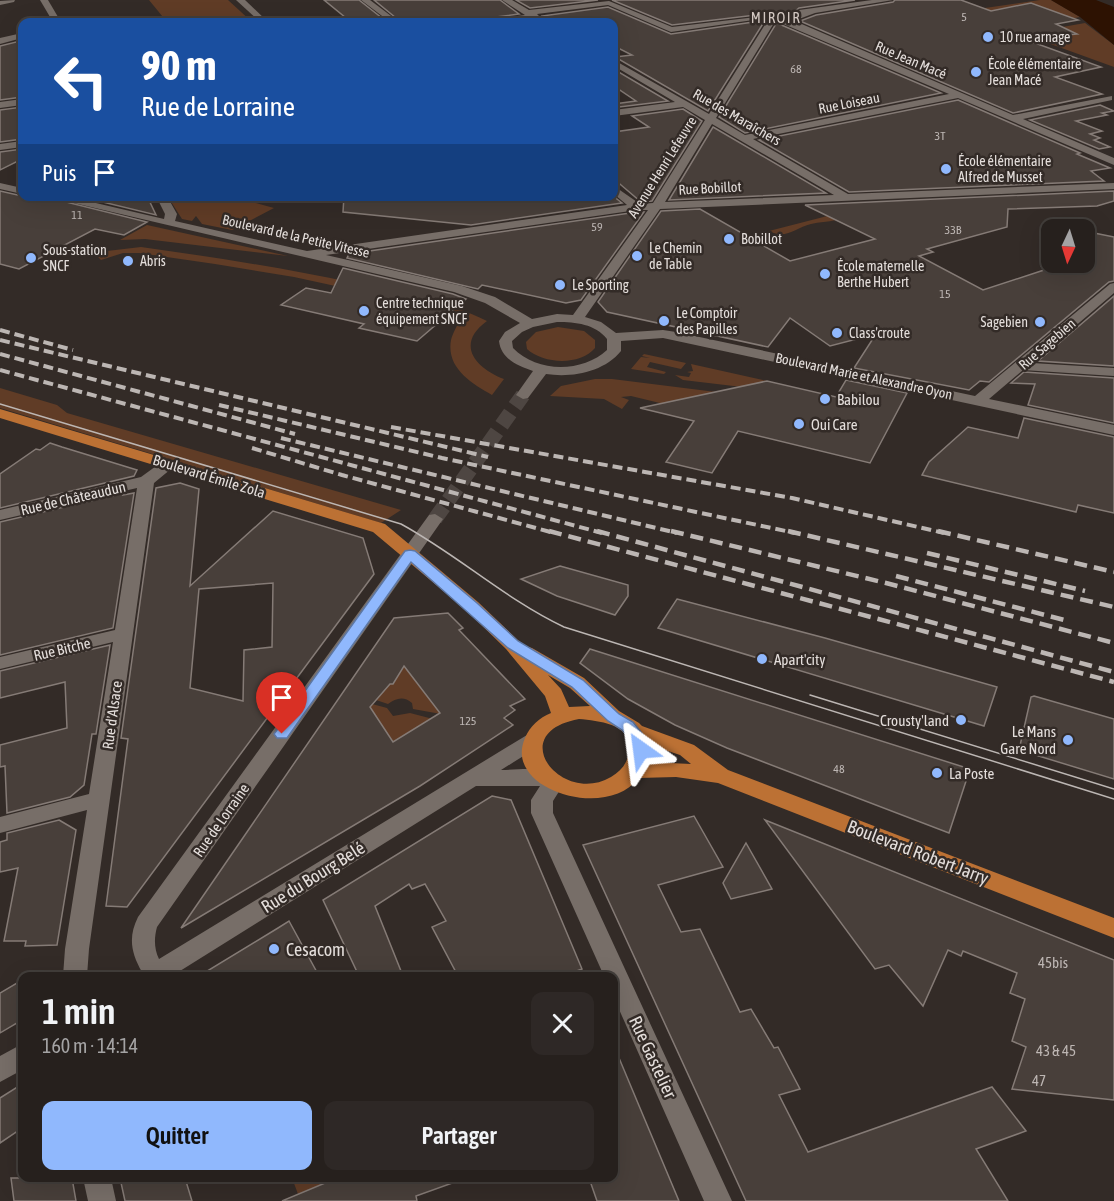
<!DOCTYPE html>
<html lang="fr">
<head>
<meta charset="utf-8">
<style>
  :root { --surface:#26201d; --page:#2e2826; --text:#f1f3f6; --muted:#a4a3a4; --line:#423e3b; --accent:#90b8fd }
  body { margin:0; font-family:"Asap Condensed",sans-serif; background:var(--page); color:var(--text); height:100vh; display:flex; flex-direction:column; font-size:22px; white-space:nowrap }
  * { box-sizing:border-box; margin:0 }
  p { font-size:20px; color:var(--muted) }
  .icon { flex:none; width:33px; height:33px; fill:none; stroke:currentColor; stroke-width:2; stroke-linecap:round; stroke-linejoin:round }
  .map { position:relative; flex:1; overflow:hidden }
  .side { position:absolute; left:18px; top:972px; width:600px; height:210px; display:flex; flex-direction:column; background:var(--surface); border-radius:12px; box-shadow:0 6px 24px #0002,0 0 0 2px var(--line) }
  .side>* { flex:none }
  .guide { position:absolute; left:18px; top:18px; width:600px; height:183px; border-radius:12px; box-shadow:0 6px 24px #0002,0 0 0 2px var(--line); background:#1a4fa0; color:#fff; overflow:hidden }
  .needle { width:39px; rotate:184deg }
  .controls { position:absolute; left:1041px; top:219px; display:grid; gap:12px }
  .controls a { display:grid; place-items:center; width:54px; height:54px; border-radius:12px; background:var(--surface); box-shadow:0 6px 24px #0002,0 0 0 2px var(--line); font-size:30px }
  .pin { position:absolute; display:grid; place-items:center; width:51px; height:51px; color:#fff; margin:-62px -26px; border-radius:50% 50% 50% 0; rotate:-45deg; box-shadow:0 0 6px #0007 }
  .pin .icon { rotate:45deg }
  .me { position:absolute; width:66px; margin:-33px; rotate:329deg; stroke-linejoin:round; filter:drop-shadow(0 0 4px #0008) }
  .turn { display:flex; align-items:center; gap:21px; height:126px; padding:0 24px; font-size:27px }
  .turn .icon { width:78px; height:78px; stroke-width:2.5 }
  .turn b { display:block; font-size:42px; line-height:51px }
  .then { display:flex; align-items:center; height:57px; padding:0 24px; background:#0003; gap:12px; font-size:22px }
  .round { display:grid; place-items:center; flex:none; width:63px; height:63px; border-radius:12px; background:var(--page) }
  .overview { display:flex; align-items:center; justify-content:space-between; height:102px; padding:0 24px }
  h1 { font-size:36px; font-weight:600; line-height:45px }
  .primary-button { display:flex; gap:12px; margin-top:auto; padding:12px 24px }
  .primary-button a { flex:1; height:69px; border-radius:12px; background:var(--accent); color:#111; font-size:24px; font-weight:600; line-height:69px; text-align:center }
  .primary-button a+a { background:var(--page); color:var(--text) }
  .map>svg:first-child { display:block }
  .green { fill:#603c26 }
  .water { fill:#2d1202 }
  .building { fill:#483f3a; stroke:#857b76; stroke-width:1.5; fill-rule:evenodd }
  .lines { fill:none; stroke-linecap:round; stroke-linejoin:round }
  .minor-tunnel { stroke:#4e4642; stroke-width:15; stroke-dasharray:15 8; stroke-linecap:butt }
  .minor { fill:#776e68; fill-rule:evenodd }
  .major { fill:#bc7134; fill-rule:evenodd }
  .tram { stroke:#bcb6b3; stroke-width:1.5 }
  .rail-far1 { stroke:#bcb6b3; stroke-width:4; stroke-dasharray:10 5; stroke-linecap:butt }
  .rail { stroke:#bcb6b3; stroke-width:4.5; stroke-dasharray:13 7; stroke-linecap:butt }
  .route { fill:#90b8fd; stroke:#5e78a4; stroke-width:1.5 }
  .poi-dot { fill:#90b8fd; stroke:#332b27; stroke-width:2 }
  .labels { text-anchor:middle; dominant-baseline:central; stroke-width:5; stroke-linejoin:round; paint-order:stroke }
  .number-label { font-size:12px; fill:#bdb6b3 }
  .far-poi-label { font-size:14px; fill:#e4dedb; stroke:#332b27; text-anchor:start }
  .far-street-label { font-size:14px; fill:#e4dedb; stroke:#332b27 }
  .far-quarter-label { font-size:15px; letter-spacing:1.5px; fill:#d2c7c1; stroke:#332b27 }
  .poi-label { font-size:15px; fill:#e4dedb; stroke:#332b27; text-anchor:start }
  .street-label { font-size:15px; fill:#e4dedb; stroke:#332b27 }
  .near-number-label { font-size:15px; fill:#bdb6b3 }
  .near-street-label { font-size:18px; fill:#e4dedb; stroke:#332b27 }
  .near-poi-label { font-size:18px; fill:#e4dedb; stroke:#332b27; text-anchor:start }
</style>
</head>
<body>
<div class="map">
<svg width="1114" height="1201" viewBox="0 0 1114 1201">
  <rect width="100%" height="100%" fill="#332b27"/>
  <g class="green">
    <polygon points="149,0 228,0 252,22 167,22"/>
    <polygon points="1040,0 1051,0 1080,17 1007,31 964,11"/>
    <polygon points="1085,23 1114,45 1114,67 1023,34"/>
    <polygon points="168,197 234,197 274,208 232,230 202,224 196,216 192,221 182,219"/>
    <path d="M839 213 836 220C828 222 819 222 811 224 795 228 786 240 769 231Z"/>
    <polygon points="147,225 288,256 145,239 120,240"/>
    <path d="M141 247C213 257 284 268 354 283 400 292 445 300 487 321 455 344 475 368 504 379L492 395C471 383 446 368 451 340 453 332 458 325 461 317L455 312 294 277 215 264 139 253H123L101 260 98 257 107 251Z"/>
    <path d="M558 327 584 331 595 340V348C580 366 543 364 527 349L526 342 536 332Z"/>
    <polygon points="644,354 686,363 681,369 650,362 647,367 666,372 664,374 631,369 641,357 650,358 642,356"/>
    <polygon points="691,364 767,381 742,387 683,380 675,375 689,377 691,373 687,372 693,371"/>
    <polygon points="595,379 612,379 716,392 664,404 631,396 621,397 629,400 622,409 604,399 550,396 561,386"/>
    <polygon points="0,388 57,405 67,413 401,510 381,523 0,408"/>
    <path d="M412 654 441 714 413 709 412 703C404 696 396 698 388 704L376 700 390 684H393Z"/>
    <polygon points="372,704 387,708 393,716 410,713 433,719 393,742 382,726 368,710"/>
    <polygon points="292,1178 337,1178 298,1194"/>
  </g>
  <polygon class="water" points="1051,0 1096,0 1114,7 1114,45 1080,17"/>
  <g class="building">
    <polygon points="324,0 359,0 387,22 351,22"/>
    <polygon points="374,0 500,0 519,14 488,18 482,22 401,22"/>
    <polygon points="516,0 598,0 530,8"/>
    <polygon points="612,0 855,0 799,8 779,24 941,93 745,133 719,117 776,24 775,20 764,22 708,111 615,57 632,55 614,46 614,22 540,22 544,19 542,16 608,7 671,34 760,21 761,17 756,15 672,25"/>
    <polygon points="895,0 961,0 991,11 1031,3 1078,20 1056,24 1077,34 1024,39 1101,67 1055,77 1102,94 1013,113 800,21 816,15 893,2"/>
    <polygon points="20,41 22,45 22,56 19,57 22,60 22,97 0,100 0,46"/>
    <polygon points="614,71 617,71 668,101 619,107 614,104 636,101 614,86"/>
    <polygon points="958,100 1080,153 1077,154 1110,168 1091,171 1104,181 849,192 759,140"/>
    <polygon points="1100,105 1114,111 1102,113 1107,115 1076,121 1102,131 1090,134 1100,138 1094,140 1110,147 1099,149 1030,120"/>
    <polygon points="22,107 22,139 0,142 0,110"/>
    <polygon points="683,109 702,121 652,201 641,202 614,179 614,132 649,127 632,116"/>
    <polygon points="713,127 826,193 669,200"/>
    <polygon points="22,149 22,159 0,170 0,152"/>
    <polygon points="0,191 22,196 42,196 147,222 124,235 95,229 19,269 0,264"/>
    <polygon points="1114,191 1114,201 1097,206 1008,209 1007,227 927,249 933,252 919,256 983,290 1047,269 1041,266 1052,249 1052,262 1084,262 1084,231 1114,237 1114,281 1109,282 989,382 980,381 969,390 854,368 876,334 830,346 790,318 768,347 607,312 598,302 661,211 700,209 790,261 875,239 805,205"/>
    <polygon points="78,196 147,196 156,215"/>
    <polygon points="344,196 489,196 489,198 537,196 551,200 581,196 613,196 622,203 471,225 343,212"/>
    <polygon points="637,212 644,212 581,300 566,303 482,285 478,289 347,258 349,254"/>
    <polygon points="343,268 453,294 466,299 417,341 359,328 364,324 281,305 306,288 331,293"/>
    <polygon points="1114,296 1114,366 1038,361"/>
    <polygon points="1024,372 1114,378 1114,423 1028,405 1035,384 1011,383"/>
    <polygon points="846,380 907,393 870,463 738,431 712,473 666,462 694,421 640,408 767,381 836,397"/>
    <polygon points="1024,418 1114,437 1114,513 1078,505 1076,512 922,475 929,462 968,427 1018,438"/>
    <polygon points="50,443 62,447 137,470 134,476 0,508 0,474 36,449 40,450"/>
    <path d="M180 483 199 489 190 586 273 511 363 538 374 574 127 907 106 906 128 739 121 738 156 488ZM273 583 272 647 244 650 243 701 190 688 199 589Z"/>
    <polygon points="124,493 123,495 134,493 113,628 0,655 0,522"/>
    <polygon points="560,566 628,585 628,596 615,615 557,596 521,579"/>
    <polygon points="677,599 825,638 997,687 984,726 658,628"/>
    <path d="M448 613 463 628 459 630 525 699 510 706 515 710 504 718 513 725 420 786 181 928 394 618ZM404 666 440 713 393 742 370 707 390 684H393Z"/>
    <polygon points="110,645 96,734 92,734 84,785 70,797 7,813 5,766 0,767 0,745 67,728 65,682 0,698 0,671"/>
    <polygon points="590,649 970,769 949,833 727,748 675,725 628,699 580,663"/>
    <polygon points="1034,696 1114,719 1114,779 1019,750 1031,697"/>
    <polygon points="492,796 511,800 582,969 563,976 458,976 432,927 446,921 425,884 412,889 409,884 375,906 403,976 359,976 323,900"/>
    <polygon points="694,816 723,867 658,885 681,932 700,929 740,1012 751,1009 774,1048 778,1047 800,1089 779,1095 808,1152 992,1087 1026,1131 976,1149 1008,1201 746,1201 583,845"/>
    <polygon points="59,820 76,830 57,945 25,946 26,941 4,941 18,868 0,872 0,842 7,840 7,833"/>
    <polygon points="765,820 1114,960 1114,1100 1012,1089 1026,1047 1012,1041 1025,999 1010,993 1017,973 963,951 961,956 948,950 923,1006 889,965 875,969"/>
    <polygon points="746,843 772,889 731,899 723,883"/>
    <polygon points="289,921 319,976 199,976 278,928"/>
    <polygon points="22,980 22,1020 0,1033 0,993"/>
    <polygon points="614,1046 645,1120 679,1201 597,1201 589,1178 614,1178"/>
    <polygon points="22,1084 22,1128 0,1143 0,1098"/>
    <polygon points="11,1178 72,1178 76,1201 14,1201"/>
    <polygon points="120,1178 185,1178 192,1201 125,1201"/>
    <polygon points="337,1178 458,1178 458,1181 416,1196 417,1201 282,1201"/>
  </g>
  <g class="lines">
    <polyline class="minor-tunnel" points="435,519 523,395"/>
    <g class="minor">
      <polygon points="15,0 14,2 0,5 0,1"/>
      <polygon points="40,0 48,0 61,22 53,22"/>
      <polygon points="236,0 245,0 268,22 260,22"/>
      <polygon points="361,0 370,0 399,22 390,22"/>
      <polygon points="502,0 512,0 529,10 609,1 672,27 756,17 760,19 671,32 608,5 537,14 542,19 538,21 532,19 484,22 488,20 525,15"/>
      <path d="M872 0H893L815 13 799 19 797 22 1013 115 1112 96V100L1023 119 1114 158V165L958 98 753 139 848 194 1114 183V189L660 209 585 317 601 322 616 333 663 330 676 332 975 396 1110 284 1114 283V293L1032 363 1114 368V376L1023 370 989 399 1114 425V435L663 338 621 341V351C604 372 572 378 546 374L528 398 523 399 516 395 533 371C518 366 501 359 499 341L505 332 520 323 485 303 454 292 44 196H66L164 219 165 214 156 196H167L177 214 175 221 307 251 627 205 614 194V186L640 204 653 203 705 120 683 107 614 116V110L675 102 614 66V60L709 114 766 23 773 21 774 23 716 118 745 135 949 94 781 23 791 19 799 10ZM712 124 834 195 665 202ZM637 210H648L573 315 557 314 532 319 495 297 462 286 326 255ZM557 322C576 322 595 324 607 339V350C582 373 537 373 513 348L512 341 522 332 533 327Z"/>
      <polygon points="22,33 22,38 0,44 0,38"/>
      <polygon points="22,99 22,105 0,108 0,102"/>
      <polygon points="22,141 22,147 0,150 0,144"/>
      <polygon points="0,183 22,188 22,194 0,189"/>
      <polygon points="169,459 177,464 154,483 89,949 87,976 63,976 65,949 87,810 0,833 0,817 89,794 113,642 0,669 0,657 115,630 137,488 0,520 0,510 141,477 163,461"/>
      <path d="M435 514 443 519 157 927C154 938 154 949 159 959L527 735 534 733 541 735 544 740 541 745 501 770C520 770 554 764 565 782L553 801V813L732 1201H704L614 998V976H604L531 813V800L540 786H476L172 976H140L142 972C131 953 128 937 138 917L429 515Z"/>
      <polygon points="22,1044 22,1070 0,1082 0,1056"/>
      <polygon points="83,1178 111,1178 116,1201 88,1201"/>
    </g>
    <path class="major" d="M0 409 385 524 478 602 524 646 532 648 584 678 619 711 639 723 642 726 694 745 728 770 1114 918V938L718 783 676 777 638 778C608 821 502 790 525 738 530 726 539 718 551 713L545 696 506 649 466 610 373 532 0 418ZM548 675 570 688 590 706 569 707 561 689ZM579 719C600 721 633 724 629 752 627 764 621 771 611 777 562 806 503 733 579 719ZM650 745 680 755 691 764 648 762Z"/>
    <g class="tram">
      <path d="M0 404 401 524C458 555 505 599 564 627L1114 799"/>
      <polyline points="810,695 1114,789"/>
    </g>
    <g class="rail-far1">
      <polyline points="0,330 73,350"/>
      <polyline points="0,340 488,457"/>
      <polyline points="0,354 295,434"/>
      <polyline points="0,370 602,533"/>
      <polyline points="219,405 442,458 795,533"/>
      <polyline points="391,427 792,498 944,533"/>
      <polyline points="281,438 677,533"/>
      <polyline points="252,448 342,475 554,533"/>
    </g>
    <g class="rail">
      <polyline points="549,531 1114,682"/>
      <polyline points="597,531 1114,672"/>
      <polyline points="671,531 886,583 1114,643"/>
      <polyline points="788,531 1114,607"/>
      <polyline points="938,531 1114,572"/>
      <polyline points="927,553 1085,591"/>
      <polyline points="896,576 1068,621"/>
    </g>
  </g>
  <polygon class="route" points="410,550 415,551 477,603 518,641 583,680 619,714 633,722 645,737 649,750 647,754 636,754 630,739 622,730 608,721 572,687 508,648 411,562 287,738 277,738 274,734 277,730 405,551"/>
  <g class="poi-dot">
    <circle cx="988" cy="37" r="6"/>
    <circle cx="976" cy="72" r="6"/>
    <circle cx="946" cy="169" r="6"/>
    <circle cx="729" cy="239" r="6"/>
    <circle cx="637" cy="256" r="6"/>
    <circle cx="31" cy="258" r="6"/>
    <circle cx="128" cy="261" r="6"/>
    <circle cx="825" cy="274" r="6"/>
    <circle cx="560" cy="285" r="6"/>
    <circle cx="364" cy="311" r="6"/>
    <circle cx="664" cy="321" r="6"/>
    <circle cx="1040" cy="322" r="6"/>
    <circle cx="837" cy="333" r="6"/>
    <circle cx="825" cy="399" r="6"/>
    <circle cx="799" cy="424" r="6"/>
    <circle cx="762" cy="659" r="6"/>
    <circle cx="961" cy="720" r="6"/>
    <circle cx="1068" cy="740" r="6"/>
    <circle cx="937" cy="773" r="6"/>
    <circle cx="274" cy="949" r="6"/>
  </g>
  <g class="labels">
    <g class="number-label">
      <text x="964" y="17">5</text>
      <text x="796" y="69">68</text>
      <text x="940" y="136">3T</text>
      <text x="77" y="215">11</text>
      <text x="597" y="227">59</text>
      <text x="953" y="230">33B</text>
      <text x="945" y="294">15</text>
      <text x="468" y="721">125</text>
      <text x="839" y="769">48</text>
    </g>
    <g class="far-poi-label">
      <text x="1000" y="37">10 rue arnage</text>
      <text x="988" y="64">École élémentaire<tspan x="988" dy="16">Jean Macé</tspan></text>
      <text x="958" y="161">École élémentaire<tspan x="958" dy="16">Alfred de Musset</tspan></text>
      <text x="741" y="239">Bobillot</text>
      <text x="649" y="248">Le Chemin<tspan x="649" dy="16">de Table</tspan></text>
      <text x="43" y="250">Sous-station<tspan x="43" dy="16">SNCF</tspan></text>
      <text x="140" y="261">Abris</text>
      <text x="837" y="266">École maternelle<tspan x="837" dy="16">Berthe Hubert</tspan></text>
      <text x="572" y="285">Le Sporting</text>
      <text x="376" y="303">Centre technique<tspan x="376" dy="16">équipement SNCF</tspan></text>
      <text x="676" y="313">Le Comptoir<tspan x="676" dy="16">des Papilles</tspan></text>
      <text x="1028" y="322" text-anchor="end">Sagebien</text>
      <text x="849" y="333">Class'croute</text>
    </g>
    <g class="far-street-label">
      <text transform="translate(911 60) rotate(23)">Rue Jean Macé</text>
      <text transform="translate(849 103) rotate(-11)">Rue Loiseau</text>
      <text transform="translate(737 117) rotate(30)">Rue des Maraîchers</text>
      <text transform="translate(662 167) rotate(-58)">Avenue Henri Lefeuvre</text>
      <text transform="translate(710 188) rotate(-3)">Rue Bobillot</text>
      <text transform="translate(296 236) rotate(13)">Boulevard de la Petite Vitesse</text>
      <text transform="translate(1047 344) rotate(-41)">Rue Sagebien</text>
      <text transform="translate(864 376) rotate(12)">Boulevard Marie et Alexandre Oyon</text>
    </g>
    <g class="far-quarter-label">
      <text x="776" y="17">MIROIR</text>
    </g>
    <g class="poi-label">
      <text x="837" y="399">Babilou</text>
      <text x="811" y="424">Oui Care</text>
      <text x="774" y="659">Apart'city</text>
      <text x="949" y="720" text-anchor="end">Crousty'land</text>
      <text x="1056" y="731" text-anchor="end">Le Mans<tspan x="1056" dy="17">Gare Nord</tspan></text>
      <text x="949" y="773">La Poste</text>
    </g>
    <g class="street-label">
      <text transform="translate(209 476) rotate(17)">Boulevard Émile Zola</text>
      <text transform="translate(73 498) rotate(-13)">Rue de Châteaudun</text>
      <text transform="translate(62 649) rotate(-13)">Rue Bitche</text>
      <text transform="translate(112 715) rotate(-82)">Rue d'Alsace</text>
      <text transform="translate(221 820) rotate(-55)">Rue de Lorraine</text>
    </g>
    <g class="near-number-label">
      <text x="1053" y="962">45bis</text>
      <text x="1056" y="1050">43 &amp; 45</text>
      <text x="1039" y="1080">47</text>
    </g>
    <g class="near-street-label">
      <text transform="translate(918 852) rotate(21)">Boulevard Robert Jarry</text>
      <text transform="translate(313 877) rotate(-32)">Rue du Bourg Belé</text>
      <text transform="translate(653 1057) rotate(65)">Rue Gastelier</text>
    </g>
    <g class="near-poi-label">
      <text x="286" y="949">Cesacom</text>
    </g>
  </g>
</svg>
<div class="controls">
<a><svg class="needle" viewBox="-14 -14 28 28"><path d="M0-13l5 13h-10z" fill="#e53935"/><path d="M0 13l5-13h-10z" fill="#a4a3a4"/></svg></a>
</div>
<div class="pin" style="left:282px;top:734px;background:#d93025"><svg class="icon" aria-label="arrive" viewBox="0 0 24 24"><path d="M6 21V4h12l-3 4 3 4H6"/></svg></div>
<svg class="me" style="left:641px;top:750px" viewBox="-20 -20 40 40"><path d="M0-17L14 15 0 8-14 15z" fill="#90b8fd" stroke="#fff" stroke-width="4"/></svg>
<div class="guide">
<div class="turn"><svg class="icon" aria-label="left" viewBox="0 0 24 24"><path d="M17 20v-9H6M10 6l-5 5 5 5"/></svg><div><b>90 m</b>Rue de Lorraine</div></div>
<div class="then">Puis<svg class="icon" aria-label="arrive" viewBox="0 0 24 24"><path d="M6 21V4h12l-3 4 3 4H6"/></svg></div>
</div>
<section class="side">
<div class="overview"><div><h1>1 min</h1><p>160 m · 14:14</p></div><a class="round"><svg class="icon" aria-label="close" viewBox="0 0 24 24"><path d="M6 6l12 12M18 6L6 18"/></svg></a></div>
<div class="primary-button"><a>Quitter</a><a>Partager</a></div>
</section>
</div>
</body>
</html>
